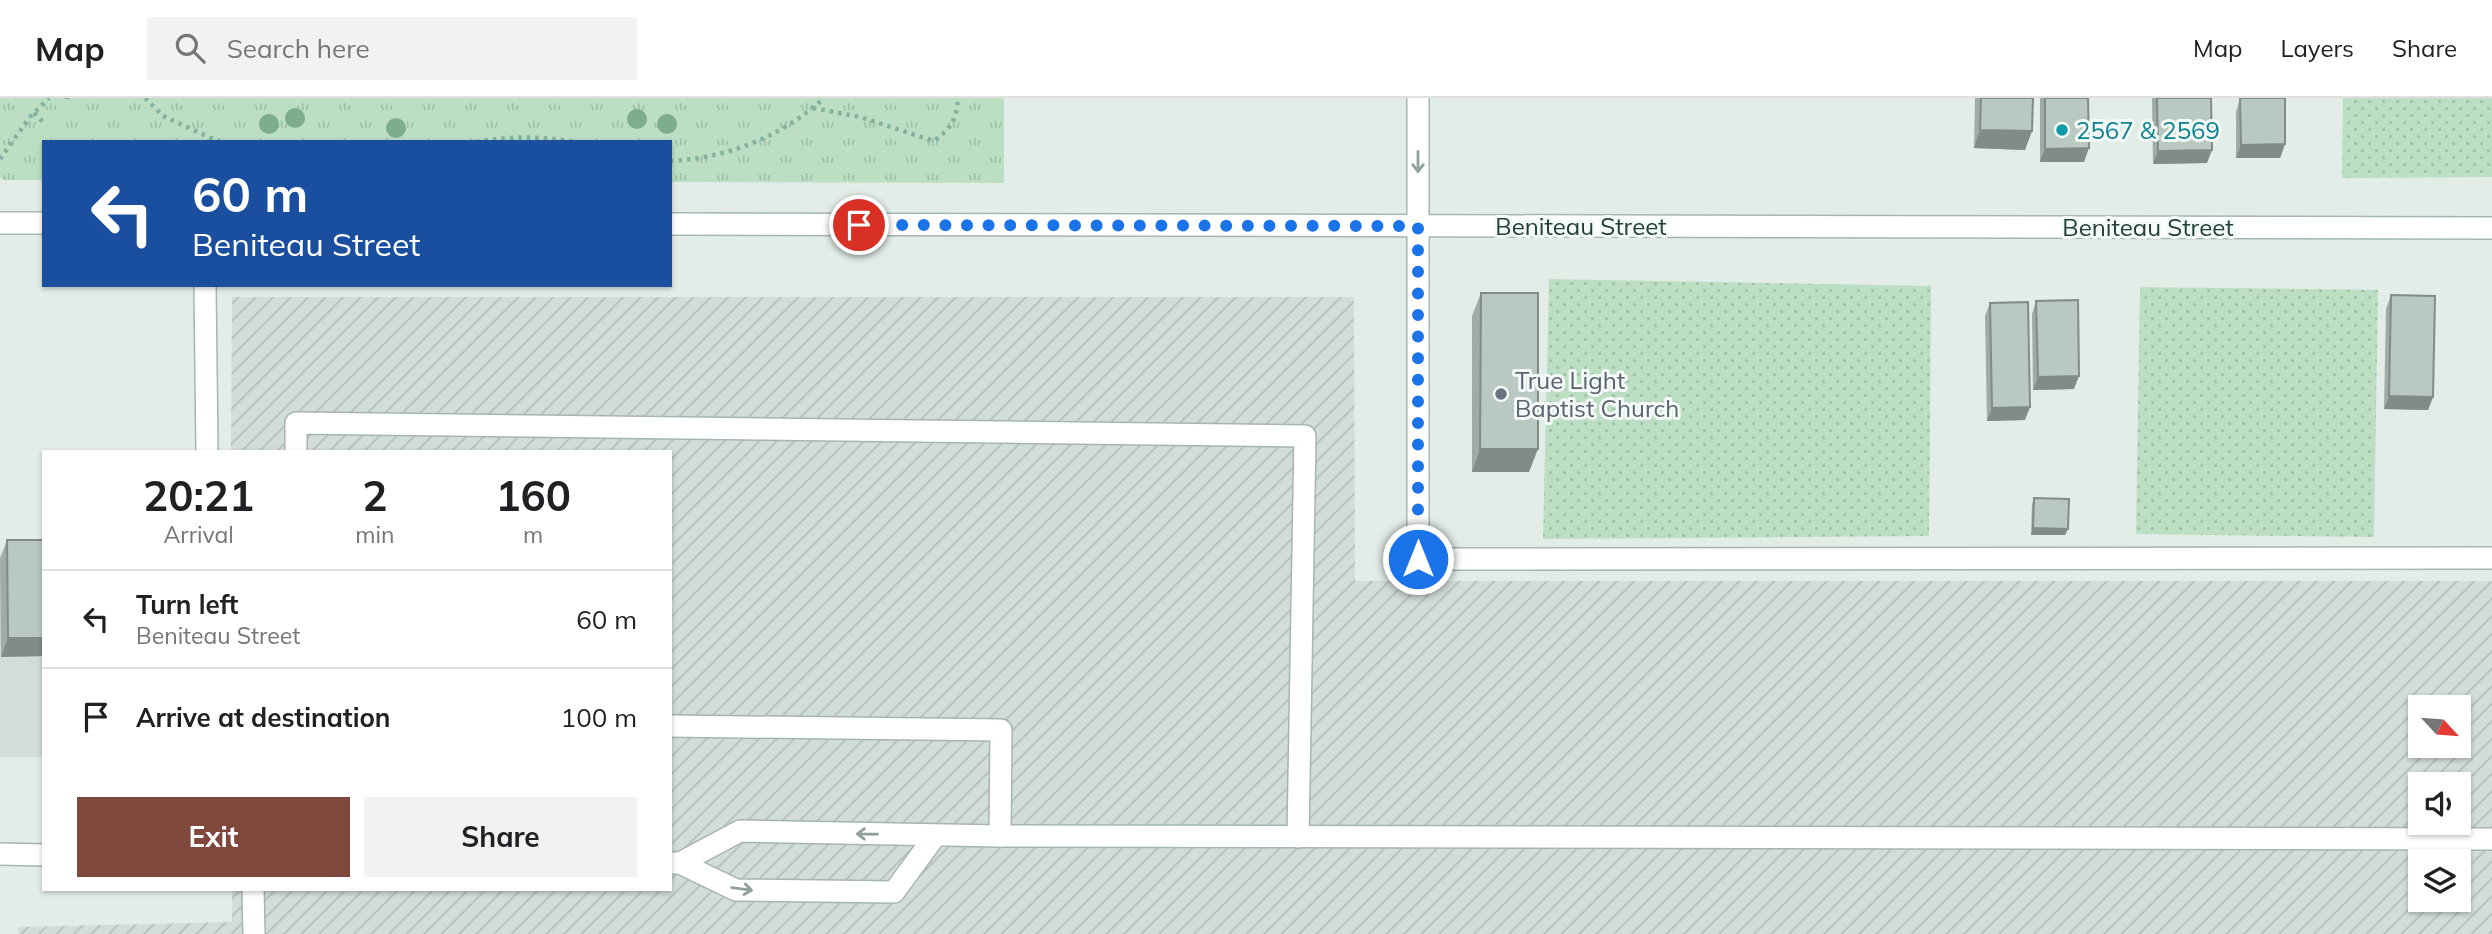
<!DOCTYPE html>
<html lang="en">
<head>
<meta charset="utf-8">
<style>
  :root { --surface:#fff; --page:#f2f2f2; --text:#202124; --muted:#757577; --line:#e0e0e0; --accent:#80473c }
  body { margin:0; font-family:Mulish,sans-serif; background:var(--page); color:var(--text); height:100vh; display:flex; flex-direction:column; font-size:26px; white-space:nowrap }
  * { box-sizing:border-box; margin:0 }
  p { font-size:23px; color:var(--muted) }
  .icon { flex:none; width:38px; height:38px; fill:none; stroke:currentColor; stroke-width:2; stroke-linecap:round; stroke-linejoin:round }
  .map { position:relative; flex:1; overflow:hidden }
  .drawer { position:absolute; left:42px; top:352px; width:630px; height:441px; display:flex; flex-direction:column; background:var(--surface); border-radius:0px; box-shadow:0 2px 5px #0004 }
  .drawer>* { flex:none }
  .guide { position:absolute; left:42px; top:42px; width:630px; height:147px; border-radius:0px; box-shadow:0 2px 5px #0004; background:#1a4fa0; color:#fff; overflow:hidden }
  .needle { width:46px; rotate:116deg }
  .tools { position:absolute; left:2408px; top:597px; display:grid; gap:14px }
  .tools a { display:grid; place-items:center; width:63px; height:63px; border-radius:0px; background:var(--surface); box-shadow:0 2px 5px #0004; font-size:35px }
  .pin { position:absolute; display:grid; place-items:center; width:60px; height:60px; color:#fff; margin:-30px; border:4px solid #fff; border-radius:50%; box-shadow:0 2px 7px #0007 }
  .me { position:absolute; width:77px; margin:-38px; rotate:0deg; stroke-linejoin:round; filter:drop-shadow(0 0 5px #0008) }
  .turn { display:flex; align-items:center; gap:24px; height:147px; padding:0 35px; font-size:32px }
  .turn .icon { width:91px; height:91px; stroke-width:2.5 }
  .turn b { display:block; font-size:49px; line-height:60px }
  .eta { display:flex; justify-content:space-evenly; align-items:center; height:119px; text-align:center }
  .eta b { font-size:42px; font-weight:700; line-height:49px }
  .cta { display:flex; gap:14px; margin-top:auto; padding:14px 35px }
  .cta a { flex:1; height:80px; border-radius:0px; background:var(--accent); color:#fff; font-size:28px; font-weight:700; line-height:80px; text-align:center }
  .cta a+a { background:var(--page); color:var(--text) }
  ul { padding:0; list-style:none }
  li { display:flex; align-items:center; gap:21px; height:98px; padding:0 35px; border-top:2px solid var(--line) }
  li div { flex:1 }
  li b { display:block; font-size:26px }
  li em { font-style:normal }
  header { display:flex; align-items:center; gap:42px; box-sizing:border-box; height:98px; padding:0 35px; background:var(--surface); border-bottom:2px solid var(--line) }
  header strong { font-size:33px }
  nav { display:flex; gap:38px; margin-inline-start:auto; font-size:24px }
  .search { width:490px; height:63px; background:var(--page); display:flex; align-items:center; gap:18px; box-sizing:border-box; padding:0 24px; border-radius:0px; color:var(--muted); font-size:26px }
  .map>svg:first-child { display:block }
  .built { fill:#d2ddd7 }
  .industrial { fill:url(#industrial-furrows); fill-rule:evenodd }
  .grass { fill:url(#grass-dots) }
  .park { fill:url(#park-tufts) }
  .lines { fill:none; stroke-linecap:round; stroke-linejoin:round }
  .minor-casing { stroke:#a5b6af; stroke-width:24 }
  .path { stroke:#83b2a0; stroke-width:4.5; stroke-dasharray:3.5 5; stroke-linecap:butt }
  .minor { stroke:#fff; stroke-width:21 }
  .tree { fill:#7eac8e }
  .wall { fill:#9faca6 }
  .shaded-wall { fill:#828c87 }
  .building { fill:#b9c8c1; stroke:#828c87; stroke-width:2 }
  .oneway { stroke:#90a09a }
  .route { stroke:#1a73e8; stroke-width:12; stroke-dasharray:0 21.6 }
  .culture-dot { fill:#0f9aa8; stroke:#f4faf7; stroke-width:2.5 }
  .worship-dot { fill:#6b7280; stroke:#f4faf7; stroke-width:2.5 }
  .labels { text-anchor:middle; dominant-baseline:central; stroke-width:6; stroke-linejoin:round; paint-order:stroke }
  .culture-label { font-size:24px; fill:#0d838f; stroke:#f4faf7; text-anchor:start }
  .street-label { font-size:24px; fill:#224036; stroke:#f4faf7 }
  .worship-label { font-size:24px; fill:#5b616d; stroke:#f4faf7; text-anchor:start }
</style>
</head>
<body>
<header>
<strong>Map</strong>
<div class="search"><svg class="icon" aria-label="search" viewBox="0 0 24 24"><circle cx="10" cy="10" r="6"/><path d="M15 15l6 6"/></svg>Search here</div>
<nav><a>Map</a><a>Layers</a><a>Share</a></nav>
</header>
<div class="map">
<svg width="2492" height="836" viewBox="0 0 2492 836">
  <defs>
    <pattern id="industrial-furrows" width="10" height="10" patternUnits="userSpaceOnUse" patternTransform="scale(1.75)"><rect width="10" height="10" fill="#d2ddd7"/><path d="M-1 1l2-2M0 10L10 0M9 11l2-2" fill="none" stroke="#b4bfb9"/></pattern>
    <pattern id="grass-dots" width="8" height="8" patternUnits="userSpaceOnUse" patternTransform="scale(1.75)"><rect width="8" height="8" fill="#bcdfc3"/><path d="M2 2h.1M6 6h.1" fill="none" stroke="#a1c0a8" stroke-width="1.8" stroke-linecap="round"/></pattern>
    <pattern id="park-tufts" width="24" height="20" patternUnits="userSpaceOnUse" patternTransform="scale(1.75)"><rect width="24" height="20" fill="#bcdfc3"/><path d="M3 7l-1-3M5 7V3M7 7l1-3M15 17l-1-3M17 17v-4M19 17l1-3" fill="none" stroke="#a1c0a8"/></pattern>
  </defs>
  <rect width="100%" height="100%" fill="#e3ede8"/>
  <polygon class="built" points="44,455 44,659 0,659 0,456"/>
  <path class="industrial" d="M232 199H1354L1355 483H2492V836H18V829L232 824V791H670V354L231 353ZM2420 609H2459V648H2420ZM2420 686H2459V724H2420ZM2420 763H2459V802H2420Z"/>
  <g class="grass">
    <polygon points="2343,0 2492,0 2492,79 2342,80"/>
    <polygon points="1549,181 1931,188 1929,438 1543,441"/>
    <polygon points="2140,189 2378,192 2374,439 2136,436"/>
  </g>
  <polygon class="park" points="0,0 1004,0 1004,85 670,84 670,44 44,44 44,82 4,82 0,80"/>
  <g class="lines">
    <g class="minor-casing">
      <g id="minor">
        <polyline points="1418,0 1418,461 2492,460"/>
        <polyline points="0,125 44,125"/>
        <polyline points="670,126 2492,130"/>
        <polyline points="205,187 207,354"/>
        <polyline points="296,354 296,325 1305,338 1298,739"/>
        <polyline points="670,628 1001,632 1000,738"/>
        <polyline points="0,756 44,757"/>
        <polyline points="671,765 680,765 736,792 894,794 935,738"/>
        <polyline points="680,765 740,733 1000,738 2492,741"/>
        <polyline points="253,791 254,836"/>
      </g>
    </g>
    <g class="path">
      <polyline points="67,0 67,1"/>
      <polyline points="145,0 163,18 220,44"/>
      <path d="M813 10 860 19 934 43C952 29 956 23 958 0"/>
      <polyline points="34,15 44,25"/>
      <path d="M476 44C510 38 541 38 575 44"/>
      <polyline points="0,61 30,19 49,0"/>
      <path d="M670 63C727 60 782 39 824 0"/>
    </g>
    <use href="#minor" class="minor"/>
  </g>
  <g class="tree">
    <circle cx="295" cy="20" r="10"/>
    <circle cx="637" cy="21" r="10"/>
    <circle cx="269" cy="26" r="10"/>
    <circle cx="667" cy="26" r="10"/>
    <circle cx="396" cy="30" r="10"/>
  </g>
  <g class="wall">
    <polygon points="1975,0 2033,0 2025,52 1974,50"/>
    <polygon points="2040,0 2088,0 2084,64 2040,64"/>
    <polygon points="2152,0 2211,0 2207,65 2153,66"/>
    <polygon points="2240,0 2285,46 2280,60 2236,60 2236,14"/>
    <polygon points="1481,195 1529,374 1472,374 1472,218"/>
    <polygon points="2391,197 2433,299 2428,312 2384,311 2386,211"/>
    <polygon points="2036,203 2074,291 2033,292 2032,216"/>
    <polygon points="1990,205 2025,322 1987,323 1985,218"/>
    <polygon points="2034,400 2065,437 2031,437 2032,407"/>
    <polygon points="7,442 44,558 1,559 0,461"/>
  </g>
  <g class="shaded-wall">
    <polygon points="1980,32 2032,33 2025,52 1974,50"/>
    <polygon points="2285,46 2280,60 2236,60 2241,47"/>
    <polygon points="2089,50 2084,64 2040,64 2045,51"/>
    <polygon points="2212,52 2207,65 2153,66 2158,53"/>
    <polygon points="2079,278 2074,291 2033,292 2038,279"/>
    <polygon points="2389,298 2433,299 2428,312 2384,311"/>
    <polygon points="2030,309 2025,322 1987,323 1992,310"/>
    <polygon points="1480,351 1538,351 1529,374 1472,374"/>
    <polygon points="2033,430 2068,431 2065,437 2031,437"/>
    <polygon points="8,540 44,540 44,558 1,559"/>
  </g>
  <g class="building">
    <polygon points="1981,0 2033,0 2032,33 1980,32"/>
    <polygon points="2045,0 2088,0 2089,50 2045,51"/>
    <polygon points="2157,0 2211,0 2212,52 2158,53"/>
    <polygon points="2240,0 2285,0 2285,46 2241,47"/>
    <polygon points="1481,195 1538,195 1538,351 1480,351"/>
    <polygon points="2391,197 2435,198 2433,299 2389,298"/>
    <polygon points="2078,202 2079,278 2038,279 2036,203"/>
    <polygon points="2028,204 2030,309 1992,310 1990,205"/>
    <polygon points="2034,400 2069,401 2068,431 2033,430"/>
    <polygon points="7,442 44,442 44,540 8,540"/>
  </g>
  <defs><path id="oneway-shaft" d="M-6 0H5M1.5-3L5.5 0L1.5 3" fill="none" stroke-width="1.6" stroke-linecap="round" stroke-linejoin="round" transform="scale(1.75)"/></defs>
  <g class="oneway">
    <use href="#oneway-shaft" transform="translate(1418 64) rotate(90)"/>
    <use href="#oneway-shaft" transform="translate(867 736) rotate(-179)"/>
    <use href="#oneway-shaft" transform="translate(742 791) rotate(7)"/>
  </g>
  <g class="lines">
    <polyline class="route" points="859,127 1418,128 1418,461"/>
  </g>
  <circle class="culture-dot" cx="2062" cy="32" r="7"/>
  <circle class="worship-dot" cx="1501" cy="296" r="7"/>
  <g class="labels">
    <g class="culture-label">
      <text x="2076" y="32">2567 &amp; 2569</text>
    </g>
    <g class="street-label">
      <text x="1581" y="128">Beniteau Street</text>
      <text x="2148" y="129">Beniteau Street</text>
    </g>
    <g class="worship-label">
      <text x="1515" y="282">True Light<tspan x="1515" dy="28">Baptist Church</tspan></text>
    </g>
  </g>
</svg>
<div class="tools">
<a><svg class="needle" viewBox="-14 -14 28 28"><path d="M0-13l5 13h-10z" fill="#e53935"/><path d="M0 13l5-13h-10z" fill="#757577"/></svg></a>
<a><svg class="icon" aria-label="sound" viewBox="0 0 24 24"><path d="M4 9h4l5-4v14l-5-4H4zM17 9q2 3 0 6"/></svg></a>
<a><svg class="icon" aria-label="layers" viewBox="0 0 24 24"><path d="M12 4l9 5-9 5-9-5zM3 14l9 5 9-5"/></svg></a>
</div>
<div class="pin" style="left:859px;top:127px;background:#d93025"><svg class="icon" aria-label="arrive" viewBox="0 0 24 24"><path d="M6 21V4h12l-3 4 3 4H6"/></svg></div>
<svg class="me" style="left:1418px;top:461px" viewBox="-20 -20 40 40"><circle r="17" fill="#1a73e8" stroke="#fff" stroke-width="3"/><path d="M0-11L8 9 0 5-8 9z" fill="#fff"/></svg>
<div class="guide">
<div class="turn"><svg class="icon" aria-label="left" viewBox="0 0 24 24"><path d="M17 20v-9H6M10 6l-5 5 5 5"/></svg><div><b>60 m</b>Beniteau Street</div></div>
</div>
<section class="drawer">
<div class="eta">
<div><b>20:21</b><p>Arrival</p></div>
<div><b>2</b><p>min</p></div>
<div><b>160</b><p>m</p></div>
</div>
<ul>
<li><svg class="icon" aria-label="left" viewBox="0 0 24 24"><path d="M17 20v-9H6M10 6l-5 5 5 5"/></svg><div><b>Turn left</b><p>Beniteau Street</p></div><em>60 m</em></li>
<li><svg class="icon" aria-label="arrive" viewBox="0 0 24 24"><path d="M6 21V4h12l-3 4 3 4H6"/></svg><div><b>Arrive at destination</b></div><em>100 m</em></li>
</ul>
<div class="cta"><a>Exit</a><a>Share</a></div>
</section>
</div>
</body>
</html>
